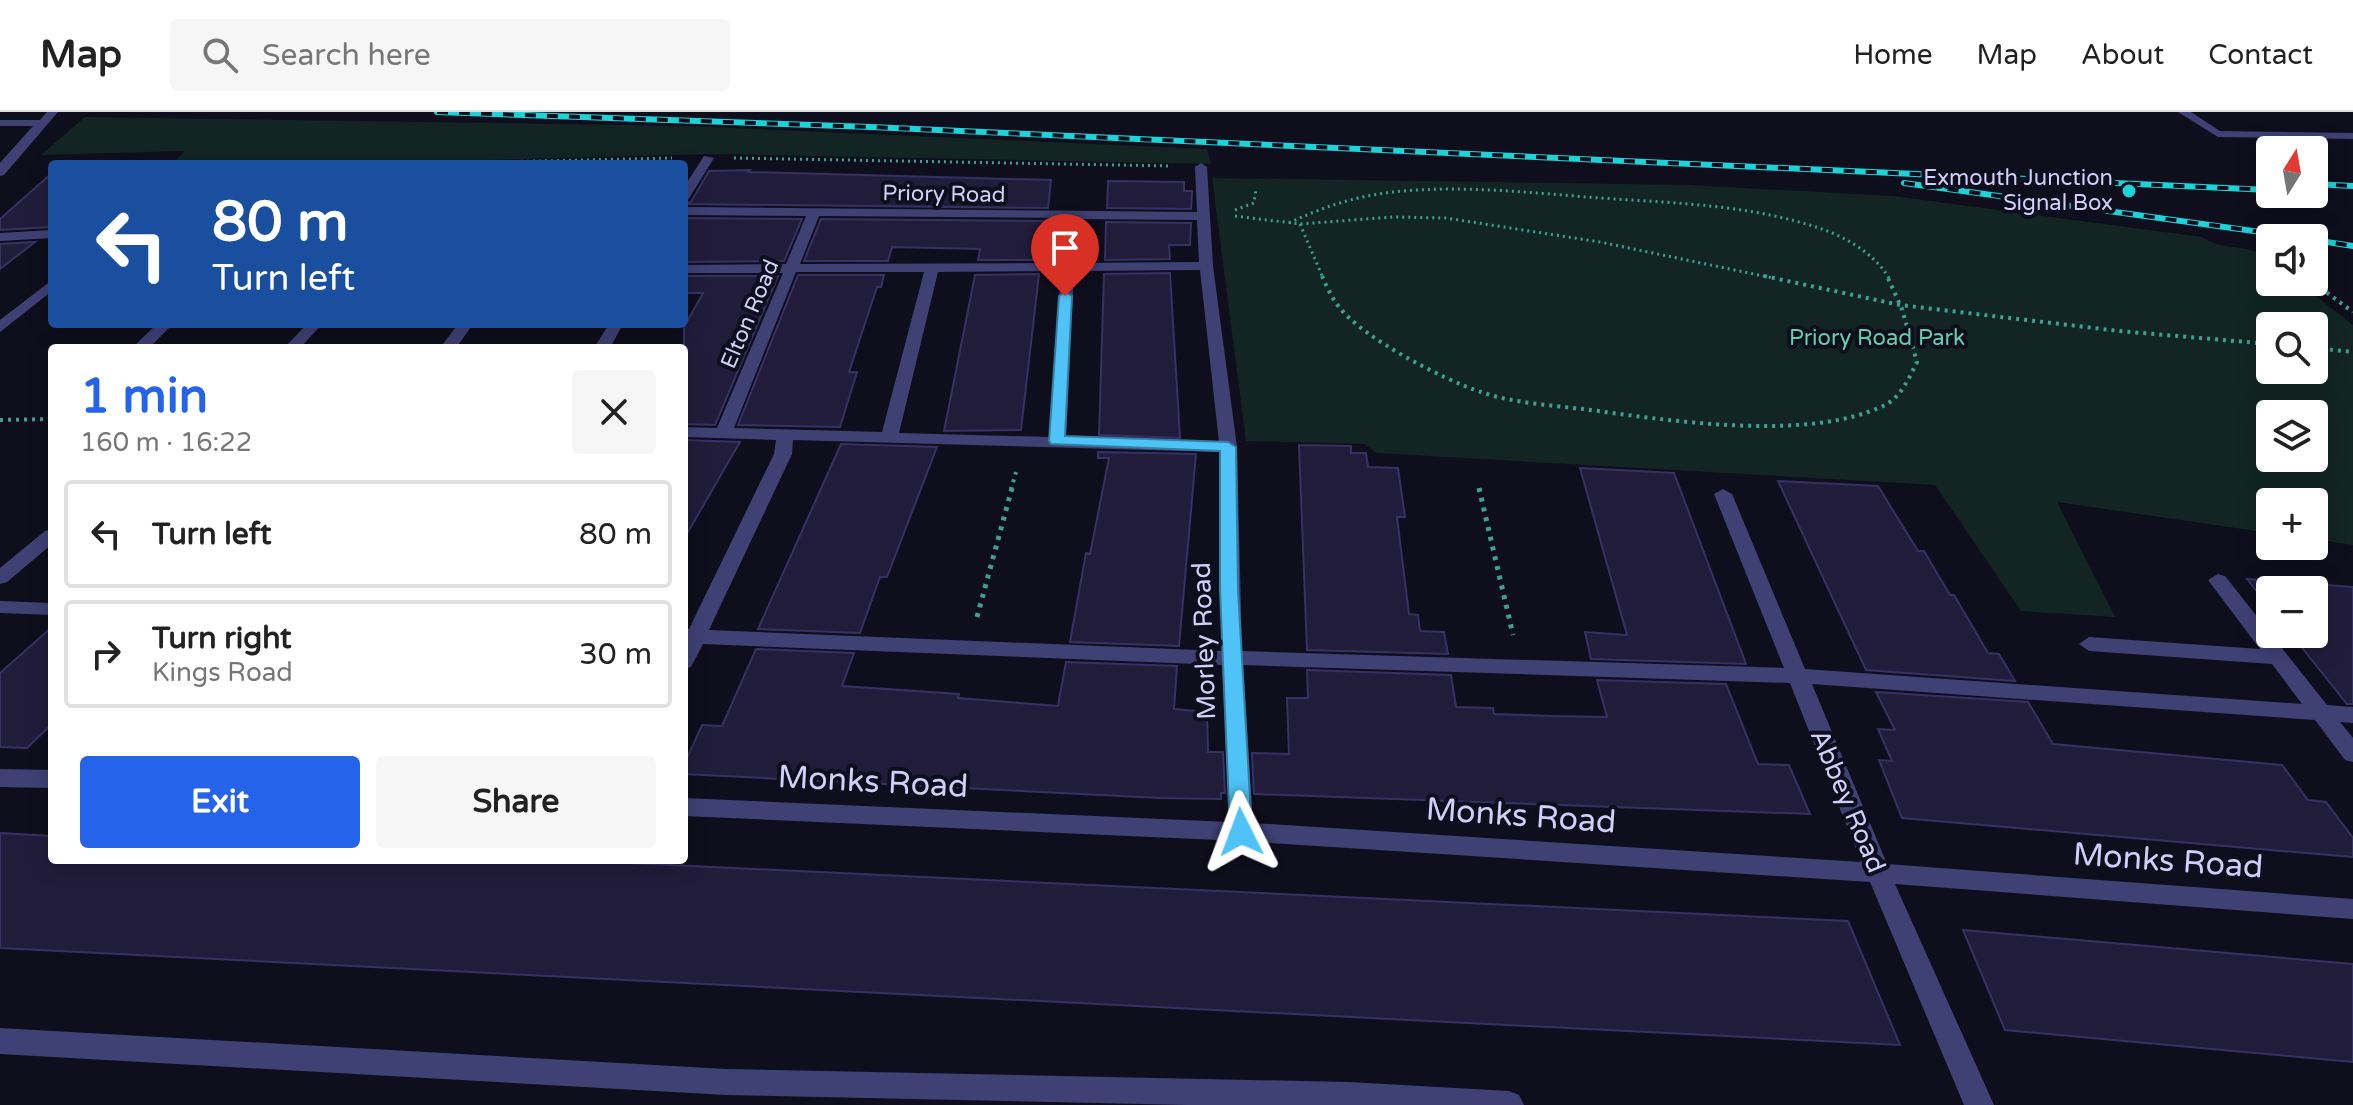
<!DOCTYPE html>
<html lang="en">
<head>
<meta charset="utf-8">
<style>
  :root { --surface:#fff; --page:#f6f6f6; --text:#222; --muted:#767676; --line:#e0e0e0; --accent:#2563eb }
  body { margin:0; font-family:"Varela Round",sans-serif; background:var(--page); color:var(--text); height:100vh; display:flex; flex-direction:column; font-size:30px; white-space:nowrap }
  * { box-sizing:border-box; margin:0 }
  p { font-size:26px; color:var(--muted) }
  .icon { flex:none; width:44px; height:44px; fill:none; stroke:currentColor; stroke-width:2; stroke-linecap:round; stroke-linejoin:round }
  .map { position:relative; flex:1; overflow:hidden }
  .details { position:absolute; left:48px; top:232px; width:640px; height:520px; display:flex; flex-direction:column; background:var(--surface); border-radius:8px; box-shadow:0 4px 20px #0003 }
  .details>* { flex:none }
  .hud { position:absolute; left:48px; top:48px; width:640px; height:168px; border-radius:8px; box-shadow:0 4px 20px #0003; background:#1a4fa0; color:#fff; overflow:hidden }
  .needle { width:52px; rotate:11deg }
  .buttons { position:absolute; left:2256px; top:24px; display:grid; gap:16px }
  .buttons a { display:grid; place-items:center; width:72px; height:72px; border-radius:8px; background:var(--surface); box-shadow:0 4px 20px #0003; font-size:40px }
  .pin { position:absolute; display:grid; place-items:center; width:68px; height:68px; color:#fff; margin:-82px -34px; border-radius:50% 50% 50% 0; rotate:-45deg; box-shadow:0 0 8px #0007 }
  .pin .icon { rotate:45deg }
  .me { position:absolute; width:88px; margin:-44px; rotate:357deg; stroke-linejoin:round; filter:drop-shadow(0 0 6px #0008) }
  .turn { display:flex; align-items:center; gap:28px; height:168px; padding:0 32px; font-size:36px }
  .turn .icon { width:104px; height:104px; stroke-width:2.5 }
  .turn b { display:block; font-size:56px; line-height:68px }
  .round { display:grid; place-items:center; flex:none; width:84px; height:84px; border-radius:8px; background:var(--page) }
  .head { display:flex; align-items:center; justify-content:space-between; height:136px; padding:0 32px }
  h1 { font-size:48px; font-weight:700; line-height:60px; color:var(--accent) }
  .action { display:flex; gap:16px; margin-top:auto; padding:16px 32px }
  .action a { flex:1; height:92px; border-radius:8px; background:var(--accent); color:#fff; font-size:32px; font-weight:700; line-height:92px; text-align:center }
  .action a+a { background:var(--page); color:var(--text) }
  ul { padding:0; list-style:none }
  li { display:flex; align-items:center; gap:24px; height:108px; margin:0 16px 12px; padding:0 16px; border:4px solid var(--line); border-radius:8px }
  li div { flex:1 }
  li b { display:block; font-size:30px }
  li em { font-style:normal }
  header { display:flex; align-items:center; gap:48px; box-sizing:border-box; height:112px; padding:0 40px; background:var(--surface); border-bottom:2px solid var(--line) }
  header strong { font-size:38px }
  nav { display:flex; gap:44px; margin-inline-start:auto; font-size:28px }
  .search { width:560px; height:72px; background:var(--page); display:flex; align-items:center; gap:20px; box-sizing:border-box; padding:0 28px; border-radius:8px; color:var(--muted); font-size:30px }
  .map>svg:first-child { display:block }
  .green { fill:#122523; fill-rule:evenodd }
  .building { fill:#201c3a; stroke:#373163; stroke-width:2 }
  .lines { fill:none; stroke-linecap:round; stroke-linejoin:round }
  .path-far2 { stroke:#3ca093; stroke-width:3; stroke-dasharray:2 4; stroke-linecap:butt }
  .path-far1 { stroke:#3ca093; stroke-width:4; stroke-dasharray:3 5; stroke-linecap:butt }
  .path { stroke:#3ca093; stroke-width:5; stroke-dasharray:4 6; stroke-linecap:butt }
  .minor { fill:#3f4175; fill-rule:evenodd }
  .rail-casing { stroke:#1cd3d8; stroke-width:6 }
  .rail { stroke:#0f0e1c; stroke-width:4; stroke-dasharray:11; stroke-linecap:butt }
  .route { fill:#4fc3f7; stroke:#337fa1; stroke-width:2 }
  .poi-dot { fill:#1cd3d8; stroke:#0f0e1c; stroke-width:3 }
  .labels { text-anchor:middle; dominant-baseline:central; stroke-width:8; stroke-linejoin:round; paint-order:stroke }
  .far-poi-label { font-size:22px; fill:#d1cff9; stroke:#0f0e1c; text-anchor:end }
  .far-street-label { font-size:22px; fill:#d1cff9; stroke:#0f0e1c }
  .far-park-label { font-size:22px; fill:#65cfac; stroke:#0f0e1c }
  .street-label { font-size:26px; fill:#d1cff9; stroke:#0f0e1c }
  .near-street-label { font-size:32px; fill:#d1cff9; stroke:#0f0e1c }
</style>
</head>
<body>
<header>
<strong>Map</strong>
<div class="search"><svg class="icon" aria-label="search" viewBox="0 0 24 24"><circle cx="10" cy="10" r="6"/><path d="M15 15l6 6"/></svg>Search here</div>
<nav><a>Home</a><a>Map</a><a>About</a><a>Contact</a></nav>
</header>
<div class="map">
<svg width="2353" height="993" viewBox="0 0 2353 993">
  <rect width="100%" height="100%" fill="#0f0e1c"/>
  <g class="green">
    <polygon points="85,5 688,14 1207,37 1211,52 713,42 336,52 173,52 184,39 41,43"/>
    <path d="M1212 66 1689 73 1893 84 2202 125C2223 140 2248 130 2270 148V170H2298L2353 213V433L2314 427V390H2270V421L2057 390 2115 505 2021 499 1935 373 1377 341 1364 332 1246 329ZM2270 214H2314V258H2270ZM2270 302H2314V346H2270Z"/>
  </g>
  <g class="building">
    <polygon points="750,58 748,60 1051,68 1048,96 684,92 691,90 709,59"/>
    <polygon points="52,61 52,115 0,118 0,107"/>
    <polygon points="1108,69 1184,70 1184,79 1192,79 1191,97 1107,96"/>
    <polygon points="684,106 802,107 784,149 684,150"/>
    <polygon points="821,107 1046,109 1041,148 978,148 980,137 892,135 888,149 804,149"/>
    <polygon points="1106,110 1191,111 1190,133 1169,133 1170,147 1105,148"/>
    <polygon points="35,130 0,157 0,132"/>
    <polygon points="1170,161 1180,326 1099,323 1104,162"/>
    <polygon points="1039,162 1021,318 944,319 975,163"/>
    <polygon points="798,163 884,163 881,175 877,175 849,260 857,260 840,315 738,313"/>
    <polygon points="684,164 778,164 715,313 684,312 684,215 703,181 684,181"/>
    <polygon points="684,328 740,330 684,427"/>
    <polygon points="841,332 937,335 887,465 880,465 860,521 758,517"/>
    <polygon points="1299,333 1351,334 1351,341 1366,341 1368,355 1398,356 1405,405 1397,405 1409,502 1418,503 1420,519 1444,520 1448,542 1307,538"/>
    <polygon points="1098,340 1196,342 1179,534 1070,530 1086,441 1090,442 1109,346 1098,346"/>
    <polygon points="1580,356 1674,361 1746,552 1591,547 1585,520 1627,523"/>
    <polygon points="1778,369 1878,374 1918,439 1924,439 1950,483 1954,483 1988,541 1999,542 2015,569 1866,558"/>
    <polygon points="2247,467 2353,475 2353,592 2347,592 2291,522 2314,522 2314,478 2270,478 2270,496"/>
    <polygon points="52,515 52,612 27,636 0,635 0,561"/>
    <polygon points="756,537 854,541 842,574 959,582 958,586 1058,594 1066,550 1177,554 1174,597 1207,600 1208,640 1223,640 1225,681 1221,681 1221,687 1160,686 684,662 684,653 702,613 722,614"/>
    <polygon points="1307,558 1451,563 1456,595 1493,596 1494,602 1551,604 1607,605 1597,568 1726,572 1758,652 1789,653 1810,702 1254,682 1252,641 1289,642 1287,586 1308,586"/>
    <polygon points="1876,580 2028,590 2053,632 2282,653 2308,688 2326,690 2353,726 2353,745 1902,706 1879,648 1892,649 1878,617 1895,618"/>
    <polygon points="0,721 52,724 52,748 567,748 1848,809 1900,933 0,836"/>
    <polygon points="1963,818 2353,852 2353,950 2005,918"/>
  </g>
  <g class="lines">
    <g class="path-far2">
      <polyline points="734,46 1172,54"/>
      <polyline points="401,52 672,46"/>
      <polyline points="1235,98 1254,91 1256,76"/>
      <polyline points="1235,104 1300,112 1393,105 1446,106 1600,130 1773,166"/>
      <path d="M1289 111C1322 95 1357 84 1393 80 1458 73 1523 80 1587 85 1664 91 1742 91 1816 115 1844 124 1873 140 1889 166"/>
      <polyline points="1300,112 1323,166"/>
    </g>
    <g class="path-far1">
      <path d="M1322 164C1327 175 1332 187 1340 196 1363 226 1444 268 1481 280 1513 291 1549 293 1583 297 1666 308 1808 331 1885 293 1901 285 1909 266 1917 250L1902 197 1887 164"/>
      <polyline points="1764,164 1900,193 2119,219 2270,232"/>
      <polyline points="2314,171 2353,200"/>
      <polyline points="2314,236 2353,240"/>
      <polyline points="0,308 52,307"/>
      <polyline points="1011,378 1016,360"/>
    </g>
    <g class="path">
      <polyline points="1479,376 1513,523"/>
      <polyline points="977,505 1012,376"/>
    </g>
    <g class="minor">
      <polygon points="47,0 58,0 4,63 0,64 0,51 33,14 0,14 0,8 40,8"/>
      <polygon points="2178,0 2191,0 2220,19 2353,21 2353,27 2218,25"/>
      <polygon points="704,44 714,46 688,88 684,89 684,75"/>
      <path d="M1201 51 1207 55 1213 154 1237 335 1242 539 1784 556 1714 382 1723 377 1732 382 1805 557 2302 592 2272 552 2089 539 2079 532 2089 525 2260 537 2208 468 2218 462 2225 464 2327 593 2353 595V611L2340 610 2353 626V650L2345 648 2315 608 1812 572 1887 752 2353 787V807L1895 772 1994 993H1964L1870 770 1241 729 684 704V686L1229 710 1222 553 703 532 691 555 684 557V517H689L774 342 776 328 684 325V315L717 316 783 161H684V153L786 152 806 104 684 103V95L1197 100 1195 55ZM819 104 1064 106 1061 151 800 152ZM1077 107 1197 108 1199 150 1075 151ZM1200 158 1219 330 1066 325 1074 159ZM1061 159 1049 325 899 321 938 160ZM796 160H924L882 320 734 316ZM793 328 1219 340 1222 539 709 518 792 342ZM1243 553 1790 571 1861 750 1253 711Z"/>
      <polygon points="52,118 52,126 0,129 0,121"/>
      <polygon points="52,168 52,179 0,220 0,208"/>
      <polygon points="157,212 173,212 149,236 132,236"/>
      <polygon points="307,212 322,212 300,236 284,236"/>
      <polygon points="458,212 473,212 456,236 440,236"/>
      <polygon points="609,212 623,212 610,236 594,236"/>
      <polygon points="52,417 52,432 7,470 0,472 0,456 45,419"/>
      <polygon points="0,489 52,491 52,503 0,501"/>
      <polygon points="0,657 52,658 52,676 0,675"/>
      <polygon points="0,916 726,957 1349,970 1509,979 1519,983 1524,993 1187,993 726,983 0,942"/>
    </g>
    <g class="rail-casing">
      <g id="rail">
        <polyline points="437,0 871,15 2270,78"/>
        <polyline points="1904,71 2305,126"/>
        <polyline points="2314,72 2353,74"/>
        <polyline points="2314,128 2353,134"/>
      </g>
    </g>
    <use href="#rail" class="rail"/>
  </g>
  <polygon class="route" points="1065,180 1072,184 1065,324 1228,330 1236,335 1238,478 1252,720 1248,726 1241,729 1233,726 1230,720 1220,478 1220,339 1051,332 1049,329 1059,184"/>
  <circle class="poi-dot" cx="2129" cy="79" r="8"/>
  <g class="labels">
    <g class="far-poi-label">
      <text x="2113" y="66">Exmouth Junction<tspan x="2113" dy="25">Signal Box</tspan></text>
    </g>
    <g class="far-street-label">
      <text transform="translate(944 82) rotate(1)">Priory Road</text>
      <text transform="translate(750 202) rotate(-67)">Elton Road</text>
    </g>
    <g class="far-park-label">
      <text x="1877" y="226">Priory Road Park</text>
    </g>
    <g class="street-label">
      <text transform="translate(1204 529) rotate(-92)">Morley Road</text>
      <text transform="translate(1848 689) rotate(67)">Abbey Road</text>
    </g>
    <g class="near-street-label">
      <text transform="translate(873 670) rotate(3)">Monks Road</text>
      <text transform="translate(1521 704) rotate(4)">Monks Road</text>
      <text transform="translate(2168 749) rotate(4)">Monks Road</text>
    </g>
  </g>
</svg>
<div class="buttons">
<a><svg class="needle" viewBox="-14 -14 28 28"><path d="M0-13l5 13h-10z" fill="#e53935"/><path d="M0 13l5-13h-10z" fill="#767676"/></svg></a>
<a><svg class="icon" aria-label="sound" viewBox="0 0 24 24"><path d="M4 9h4l5-4v14l-5-4H4zM17 9q2 3 0 6"/></svg></a>
<a><svg class="icon" aria-label="search" viewBox="0 0 24 24"><circle cx="10" cy="10" r="6"/><path d="M15 15l6 6"/></svg></a>
<a><svg class="icon" aria-label="layers" viewBox="0 0 24 24"><path d="M12 4l9 5-9 5-9-5zM3 14l9 5 9-5"/></svg></a>
<a>+</a>
<a>−</a>
</div>
<div class="pin" style="left:1065px;top:184px;background:#d93025"><svg class="icon" aria-label="arrive" viewBox="0 0 24 24"><path d="M6 21V4h12l-3 4 3 4H6"/></svg></div>
<svg class="me" style="left:1241px;top:720px" viewBox="-20 -20 40 40"><path d="M0-17L14 15 0 8-14 15z" fill="#4fc3f7" stroke="#fff" stroke-width="4"/></svg>
<div class="hud">
<div class="turn"><svg class="icon" aria-label="left" viewBox="0 0 24 24"><path d="M17 20v-9H6M10 6l-5 5 5 5"/></svg><div><b>80 m</b>Turn left</div></div>
</div>
<section class="details">
<div class="head"><div><h1>1 min</h1><p>160 m · 16:22</p></div><a class="round"><svg class="icon" aria-label="close" viewBox="0 0 24 24"><path d="M6 6l12 12M18 6L6 18"/></svg></a></div>
<ul>
<li><svg class="icon" aria-label="left" viewBox="0 0 24 24"><path d="M17 20v-9H6M10 6l-5 5 5 5"/></svg><div><b>Turn left</b></div><em>80 m</em></li>
<li><svg class="icon" aria-label="right" viewBox="0 0 24 24"><path d="M7 20v-9h11M14 6l5 5-5 5"/></svg><div><b>Turn right</b><p>Kings Road</p></div><em>30 m</em></li>
</ul>
<div class="action"><a>Exit</a><a>Share</a></div>
</section>
</div>
</body>
</html>
